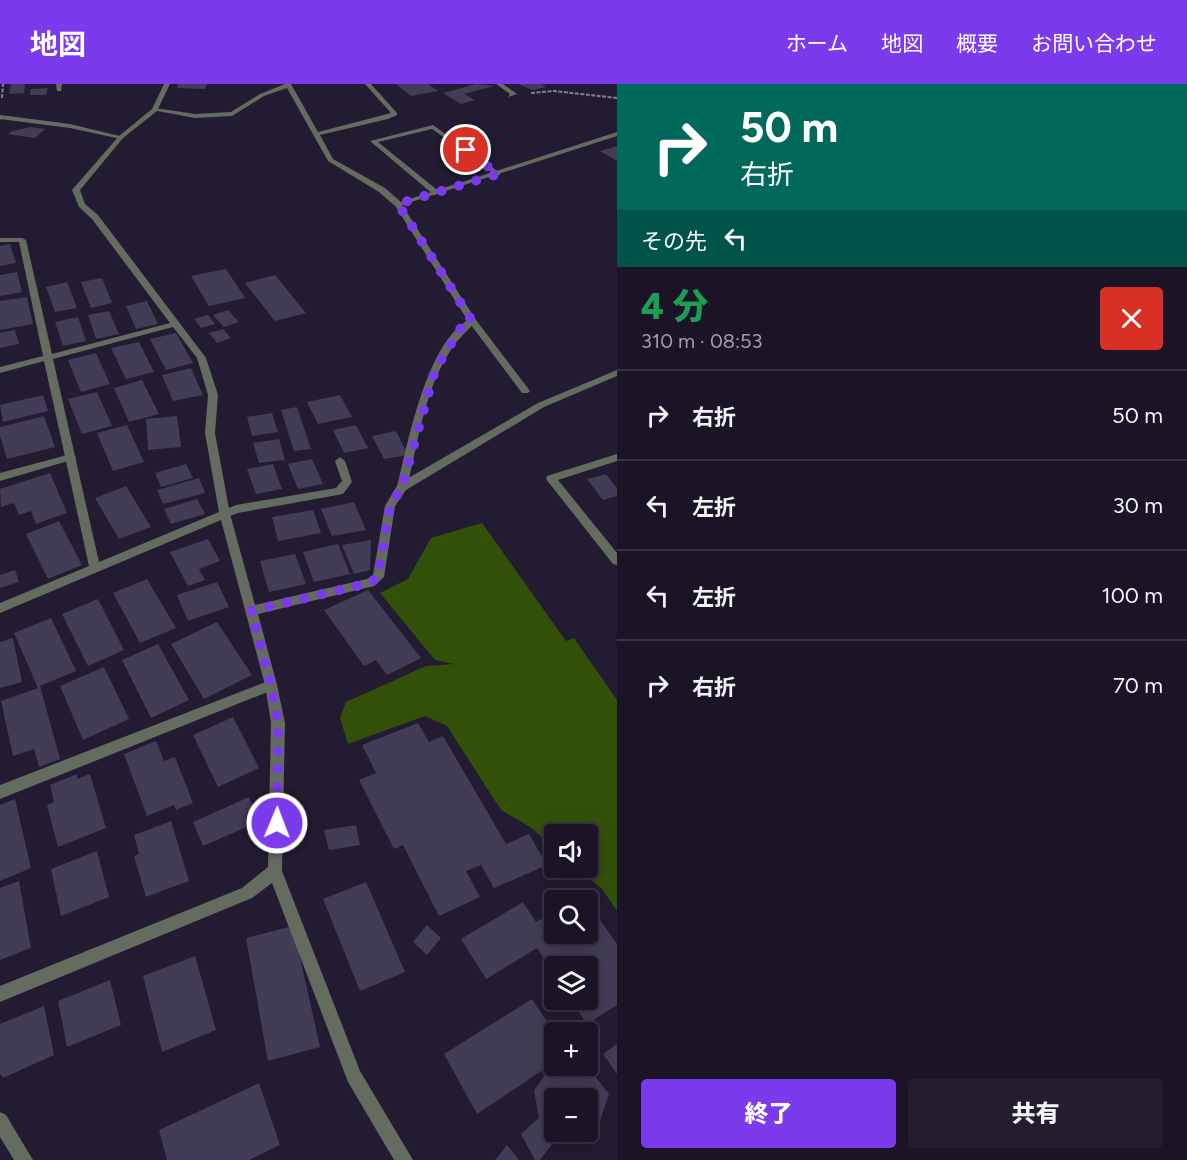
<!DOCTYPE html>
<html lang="ja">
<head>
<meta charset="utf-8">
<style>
  :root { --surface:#1a1426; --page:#231d2e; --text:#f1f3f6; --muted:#9f9ea7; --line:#383343; --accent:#7c3aed }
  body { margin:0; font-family:Figtree,"Noto Sans JP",sans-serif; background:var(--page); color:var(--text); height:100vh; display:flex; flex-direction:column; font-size:22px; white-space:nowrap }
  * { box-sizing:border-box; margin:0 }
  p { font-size:20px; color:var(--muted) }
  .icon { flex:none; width:33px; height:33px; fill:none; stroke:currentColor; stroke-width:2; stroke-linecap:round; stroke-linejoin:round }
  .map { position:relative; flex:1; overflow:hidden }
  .sheet { display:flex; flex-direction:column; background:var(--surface); width:570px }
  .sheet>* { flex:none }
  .hud { background:#00695c; color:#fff; overflow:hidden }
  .buttons { position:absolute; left:544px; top:740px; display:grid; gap:12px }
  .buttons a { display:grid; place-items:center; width:54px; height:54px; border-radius:6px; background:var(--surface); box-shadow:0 3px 15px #0003,0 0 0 2px var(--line); font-size:30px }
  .pin { position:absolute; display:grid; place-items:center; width:51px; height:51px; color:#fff; margin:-26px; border:3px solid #fff; border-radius:50%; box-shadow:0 2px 6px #0007 }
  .me { position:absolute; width:66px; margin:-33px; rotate:1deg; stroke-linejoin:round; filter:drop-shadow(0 0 4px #0008) }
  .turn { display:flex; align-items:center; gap:21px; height:126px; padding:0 24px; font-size:27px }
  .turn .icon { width:78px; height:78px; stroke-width:2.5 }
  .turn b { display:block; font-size:42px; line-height:51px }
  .then { display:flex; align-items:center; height:57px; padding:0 24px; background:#0003; gap:12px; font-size:22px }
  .round { display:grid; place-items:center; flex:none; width:63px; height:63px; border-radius:6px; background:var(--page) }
  .summary { display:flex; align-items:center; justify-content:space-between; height:102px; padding:0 24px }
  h1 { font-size:36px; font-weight:800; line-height:45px; color:#1e9e55 }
  .primary-button { display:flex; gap:12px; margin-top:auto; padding:12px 24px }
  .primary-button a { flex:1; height:69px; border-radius:6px; background:var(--accent); color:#fff; font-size:24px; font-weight:800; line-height:69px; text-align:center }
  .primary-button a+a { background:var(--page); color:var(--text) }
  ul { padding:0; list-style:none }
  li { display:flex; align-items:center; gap:18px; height:90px; padding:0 24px; border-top:2px solid var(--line) }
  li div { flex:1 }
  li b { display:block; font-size:22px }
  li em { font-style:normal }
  header { display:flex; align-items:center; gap:36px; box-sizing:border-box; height:84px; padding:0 30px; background:var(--accent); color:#fff }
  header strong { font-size:28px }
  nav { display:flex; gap:33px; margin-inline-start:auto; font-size:21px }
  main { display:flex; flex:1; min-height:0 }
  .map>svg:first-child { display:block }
  .green { fill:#335008 }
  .building { fill:#433c56; fill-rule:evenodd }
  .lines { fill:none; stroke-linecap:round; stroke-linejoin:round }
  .path { stroke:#857f93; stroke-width:2; stroke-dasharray:4 1.5; stroke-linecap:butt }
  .service { fill:#646b5f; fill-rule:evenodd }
  .minor { fill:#646b5f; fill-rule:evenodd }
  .route { stroke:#7c3aed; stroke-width:10; stroke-dasharray:0 18 }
</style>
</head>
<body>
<header>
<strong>地図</strong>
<nav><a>ホーム</a><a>地図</a><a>概要</a><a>お問い合わせ</a></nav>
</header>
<main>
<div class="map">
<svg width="617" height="1076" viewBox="0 0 617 1076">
  <rect width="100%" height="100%" fill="#221b32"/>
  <polygon class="green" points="482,439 566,557 574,554 617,616 617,827 602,805 576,783 588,783 588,750 555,750 555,764 530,743 501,726 447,642 425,632 348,660 340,634 346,618 426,582 454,580 435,576 380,509 408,495 431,454"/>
  <g class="building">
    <polygon points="11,0 25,0 24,9 9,10"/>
    <polygon points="178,0 207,0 205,5 177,4"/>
    <polygon points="396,0 428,0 438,7 411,12"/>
    <polygon points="476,0 494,2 464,10 475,16 461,20 443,9"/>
    <polygon points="518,0 541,0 546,3 533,6"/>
    <polygon points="48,4 46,11 30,11 31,5"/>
    <polygon points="31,43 45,45 35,54 8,50 12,47"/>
    <polygon points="617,62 617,77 600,67"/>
    <polygon points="10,160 16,179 0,182 0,162"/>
    <polygon points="226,185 245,214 209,222 191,192"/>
    <polygon points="17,188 22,208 0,212 0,191"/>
    <polygon points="275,191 306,229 275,237 245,199"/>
    <polygon points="102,194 112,219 91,224 81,198"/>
    <polygon points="67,198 77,224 55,228 46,203"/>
    <polygon points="27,213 33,240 0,246 0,217"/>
    <polygon points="147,217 158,240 136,245 126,222"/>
    <polygon points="228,226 239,238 224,243 213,231"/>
    <polygon points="109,227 119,250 96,255 88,231"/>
    <polygon points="208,231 215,240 201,244 194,235"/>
    <polygon points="78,233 86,257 63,262 55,238"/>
    <polygon points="223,245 231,254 217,259 209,249"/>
    <polygon points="15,246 19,260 0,264 0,249"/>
    <polygon points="176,249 193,279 166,286 150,255"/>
    <polygon points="139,258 154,288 126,295 111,264"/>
    <polygon points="96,269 110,300 81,308 68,276"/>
    <polygon points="191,284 203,311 173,317 162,291"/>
    <polygon points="142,296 159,330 129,338 114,304"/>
    <polygon points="97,308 112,342 82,350 68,315"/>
    <polygon points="43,311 48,327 3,338 0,321"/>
    <polygon points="340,311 352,333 318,340 307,318"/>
    <polygon points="297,323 311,365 294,367 281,326"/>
    <polygon points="272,329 278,348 252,352 247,333"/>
    <polygon points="44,332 55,363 7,375 0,352 0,343"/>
    <polygon points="177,332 181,363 148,366 146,335"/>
    <polygon points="127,341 144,378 113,387 97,349"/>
    <polygon points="356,341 368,364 344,369 333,346"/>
    <polygon points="396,347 408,371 384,375 372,352"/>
    <polygon points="279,355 285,376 259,379 253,359"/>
    <polygon points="312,375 323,400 298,405 288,380"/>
    <polygon points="186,380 193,394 161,403 155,389"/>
    <polygon points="273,380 282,405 256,410 247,385"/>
    <polygon points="50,389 67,429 36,440 31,427 19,431 14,419 1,423 0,405"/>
    <polygon points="606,390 617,404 617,412 603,416 587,395"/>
    <polygon points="199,394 205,409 163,420 157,406"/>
    <polygon points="126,402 151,443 119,455 95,414"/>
    <polygon points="197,415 205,430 171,440 164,425"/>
    <polygon points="354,418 366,446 332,452 321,425"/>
    <polygon points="313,426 321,449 278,457 272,433"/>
    <polygon points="59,437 82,481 48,495 26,450"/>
    <polygon points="208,455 220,477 199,485 205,496 188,502 170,468"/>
    <polygon points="371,456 370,486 354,490 342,461"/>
    <polygon points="338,460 350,490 314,498 303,468"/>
    <polygon points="295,470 306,500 269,508 260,477"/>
    <polygon points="15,486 19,498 0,504 0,491"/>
    <polygon points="147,495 176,544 140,559 113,509"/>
    <polygon points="217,498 229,523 188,537 177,511"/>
    <polygon points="368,506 421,574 387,591 376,576 364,582 324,526"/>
    <polygon points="98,515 124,566 88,582 62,530"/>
    <polygon points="51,534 76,587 40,602 60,675 39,683 34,665 13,672 1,617 38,604 14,549"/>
    <polygon points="217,538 252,591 204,615 171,560"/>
    <polygon points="13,554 22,598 0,604 0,558"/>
    <polygon points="158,560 189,616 151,634 122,576"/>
    <polygon points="104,583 129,635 83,656 60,602"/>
    <polygon points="233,633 259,684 218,703 193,651"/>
    <polygon points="418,639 429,658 443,652 506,760 529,750 547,781 494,804 481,781 466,787 480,813 439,832 403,761 394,765 359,696 376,689 362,661"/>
    <polygon points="156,657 164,677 175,673 193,719 176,726 174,721 147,732 124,670"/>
    <polygon points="77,690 77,695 90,690 106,744 58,763 47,721 54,718 50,701"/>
    <polygon points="249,713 260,737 203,762 193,738"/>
    <polygon points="15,715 31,784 0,797 0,721"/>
    <polygon points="171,737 189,797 146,813 134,772 139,770 134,751"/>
    <polygon points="356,741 360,761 329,766 324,746"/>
    <polygon points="97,767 109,813 61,832 51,785"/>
    <polygon points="19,797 31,864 0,876 0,804"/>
    <polygon points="366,798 405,888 360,907 323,815"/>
    <polygon points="523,818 536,838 555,827 555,849 588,849 588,819 617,860 617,921 587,940 570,915 588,915 588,882 555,882 555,892 537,864 486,895 461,855"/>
    <polygon points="427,841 441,854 427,871 413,858"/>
    <polygon points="293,842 320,963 268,977 246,854"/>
    <polygon points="195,872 216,946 162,968 143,892"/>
    <polygon points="110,896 121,941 67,963 58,917"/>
    <polygon points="532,915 555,950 555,978 477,1030 444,970"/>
    <polygon points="44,922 54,971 3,994 0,990 0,940"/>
    <polygon points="617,960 617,990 603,970"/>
    <path d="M571 981H586L609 1010 594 1055 560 1050 540 1076H535L521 1050 539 1034 534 1006 544 992ZM555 1014H588V1047H555Z"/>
    <polygon points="259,999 280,1061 249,1076 167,1076 159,1046"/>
    <polygon points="507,1061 519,1076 495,1076"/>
  </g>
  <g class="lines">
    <g class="path">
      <polyline points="531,9 554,7 617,14"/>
      <polyline points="2,14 3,0"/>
    </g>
    <g class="service">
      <polygon points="56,0 62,0 61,7 57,7"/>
      <polygon points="285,0 291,0 318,48 391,29 365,0 371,0 397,29 397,31 388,35 320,51 333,75 385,104 401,118 401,122 395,122 379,108 328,77 287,4 264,12 232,32 195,34 152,26 155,24 195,30 231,28 260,10"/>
      <polygon points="496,0 503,0 517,10 508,13 510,10"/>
      <polygon points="0,31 70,40 124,53 121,55 70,44 0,35"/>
      <polygon points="433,41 500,89 500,91 496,91 432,45 378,58 441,109 434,111 370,57"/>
      <path d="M472 234 476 237C467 248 456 256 449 269 424 308 418 359 407 403L406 406H398L397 403C408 359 427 254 472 234Z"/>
      <polygon points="71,370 76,373 75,375 0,397 0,389"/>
      <polygon points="340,373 345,377 352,398 343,410 238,429 225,434 220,430 221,427 236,421 336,404 342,397 335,377"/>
      <polygon points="271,596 275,597 277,601 275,605 0,715 0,701"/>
    </g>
    <g class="minor">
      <path d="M164 0H170L157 27 123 54 80 106 85 120 98 131 206 274 218 311 215 349 230 430 255 521 367 495 373 491 385 422 398 400 538 319 617 286V292L544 323 406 406 395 422 384 493 374 502 258 530 277 601 285 639 282 787 360 987 413 1076H394L348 998 272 799 252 814 0 918V902L242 804 268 783 271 639 265 601 221 436 0 529V519L89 482 44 277 0 289V283L43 272 19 158H0V154H22L26 156 52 270 170 239 92 135 79 123 72 106 119 52 152 25ZM173 243 197 274 208 311 205 349 219 428 99 478 53 275Z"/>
      <polygon points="0,31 3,34 0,36"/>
      <polygon points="617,48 617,52 402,121 476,236 530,307 528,309 522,309 468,237 394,120"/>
      <polygon points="617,370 617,377 558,396 617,469 617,481 613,480 546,395 547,392"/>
      <polygon points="0,1028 6,1031 33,1076 14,1076 0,1053"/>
    </g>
  </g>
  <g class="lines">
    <polyline class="route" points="277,739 278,639 271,601 251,527 370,499 378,493 390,422 402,403 435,286 460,245 472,237 398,120 498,90 466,66"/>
  </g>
</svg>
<div class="buttons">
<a><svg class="icon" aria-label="sound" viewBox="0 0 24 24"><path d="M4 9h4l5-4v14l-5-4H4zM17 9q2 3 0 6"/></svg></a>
<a><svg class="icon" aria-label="search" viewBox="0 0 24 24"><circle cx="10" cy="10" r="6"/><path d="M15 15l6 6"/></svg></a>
<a><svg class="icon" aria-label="layers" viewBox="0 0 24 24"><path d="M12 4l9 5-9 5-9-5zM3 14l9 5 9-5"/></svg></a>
<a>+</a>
<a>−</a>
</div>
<div class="pin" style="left:466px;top:66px;background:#d93025"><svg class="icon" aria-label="arrive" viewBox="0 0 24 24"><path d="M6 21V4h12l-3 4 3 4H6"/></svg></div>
<svg class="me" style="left:277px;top:739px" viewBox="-20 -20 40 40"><circle r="17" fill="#7c3aed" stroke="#fff" stroke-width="3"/><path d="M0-11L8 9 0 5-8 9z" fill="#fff"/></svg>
</div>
<section class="sheet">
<div class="hud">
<div class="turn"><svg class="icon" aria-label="right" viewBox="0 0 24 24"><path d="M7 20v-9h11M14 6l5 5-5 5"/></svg><div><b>50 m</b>右折</div></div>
<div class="then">その先<svg class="icon" aria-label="left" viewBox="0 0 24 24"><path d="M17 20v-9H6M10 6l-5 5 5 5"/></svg></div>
</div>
<div class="summary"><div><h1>4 分</h1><p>310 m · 08:53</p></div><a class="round" style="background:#d93025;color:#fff"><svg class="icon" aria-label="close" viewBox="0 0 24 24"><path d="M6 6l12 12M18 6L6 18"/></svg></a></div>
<ul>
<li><svg class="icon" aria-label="right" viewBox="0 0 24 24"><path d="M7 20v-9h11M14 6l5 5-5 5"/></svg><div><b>右折</b></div><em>50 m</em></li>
<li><svg class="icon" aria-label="left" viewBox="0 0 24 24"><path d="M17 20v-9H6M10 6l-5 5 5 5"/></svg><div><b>左折</b></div><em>30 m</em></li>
<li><svg class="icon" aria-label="left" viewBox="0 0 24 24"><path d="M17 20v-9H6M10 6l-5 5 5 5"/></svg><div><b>左折</b></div><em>100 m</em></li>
<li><svg class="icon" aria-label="right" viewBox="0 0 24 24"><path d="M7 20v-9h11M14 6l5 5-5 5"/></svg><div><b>右折</b></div><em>70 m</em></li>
</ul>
<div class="primary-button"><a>終了</a><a>共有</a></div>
</section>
</main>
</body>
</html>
